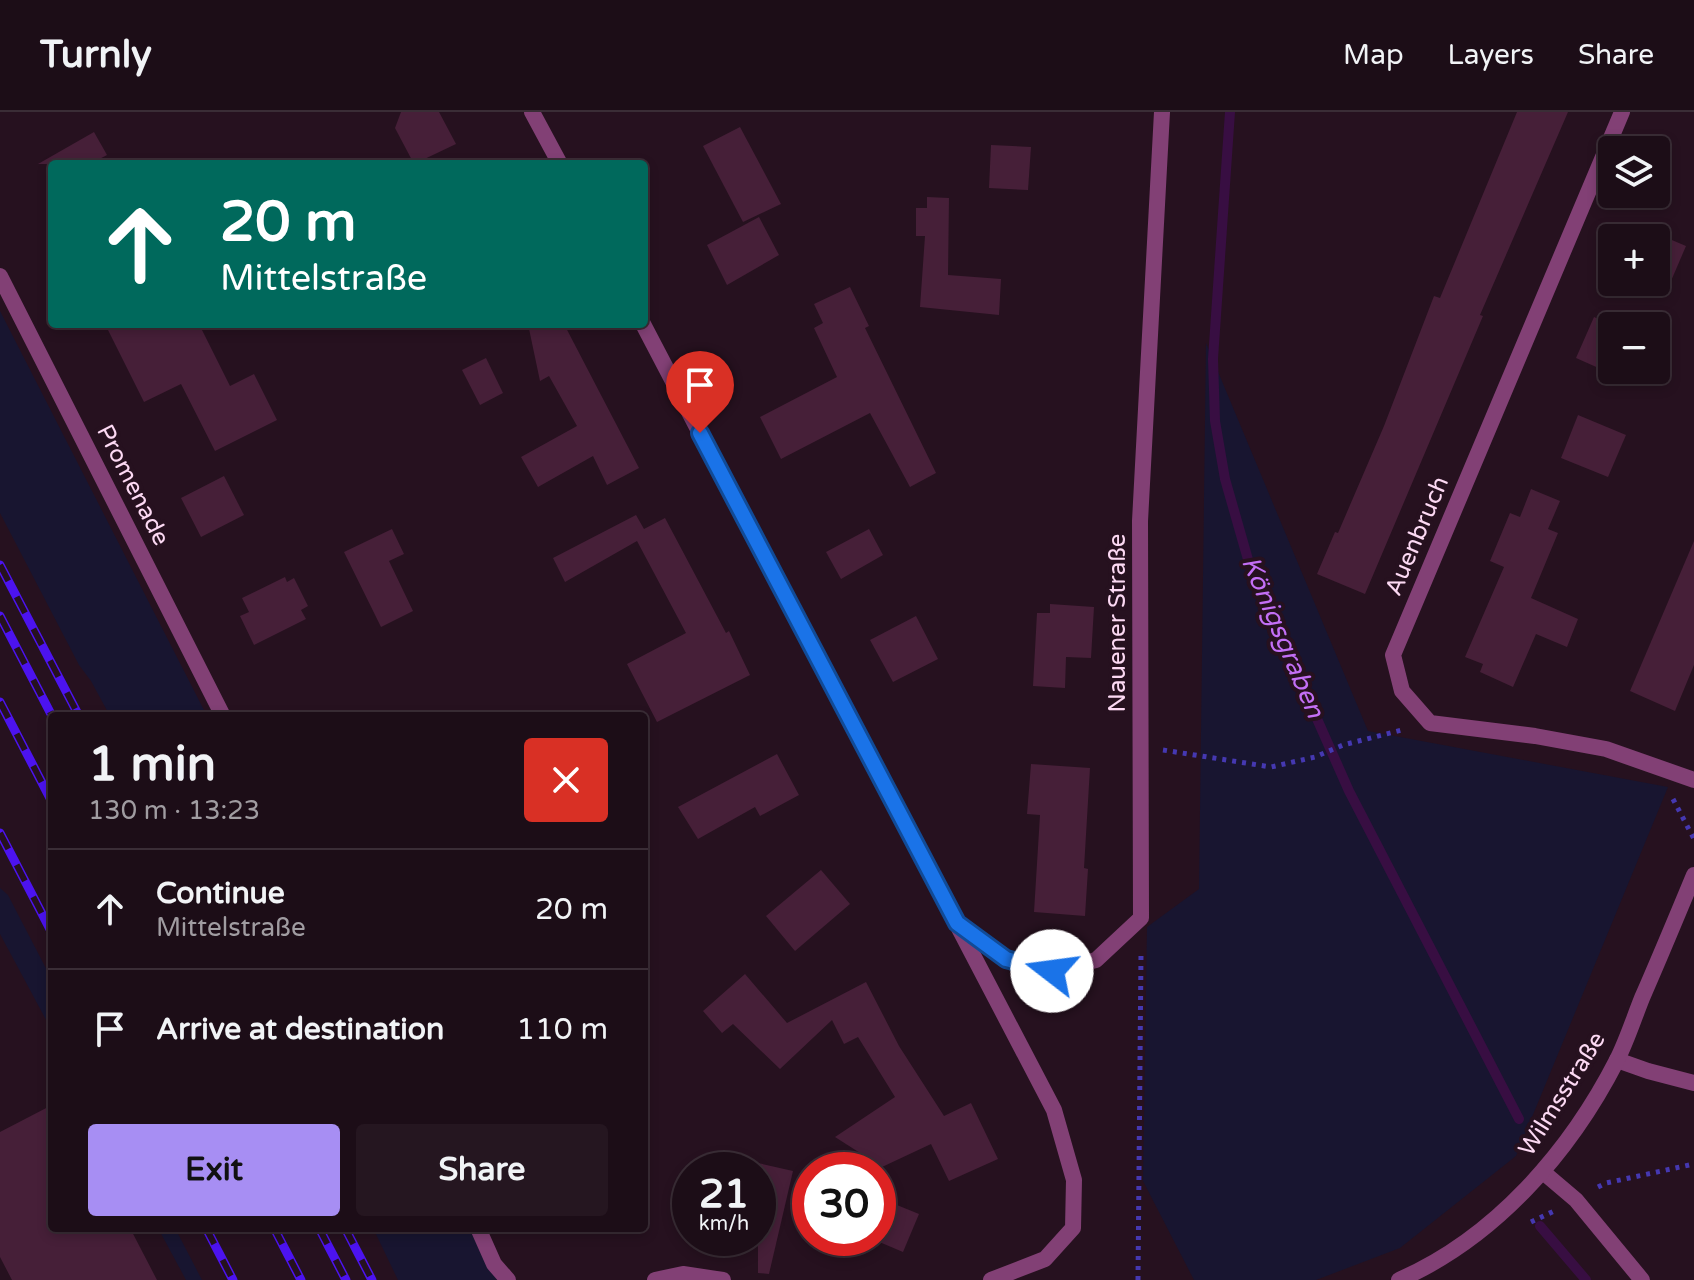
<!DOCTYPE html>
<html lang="en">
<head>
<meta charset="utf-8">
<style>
  :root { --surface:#1c0d17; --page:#251620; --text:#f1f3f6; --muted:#a09ca1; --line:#3a2d36; --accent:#a78ef3 }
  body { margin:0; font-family:"Varela Round",sans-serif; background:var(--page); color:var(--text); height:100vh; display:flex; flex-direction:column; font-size:30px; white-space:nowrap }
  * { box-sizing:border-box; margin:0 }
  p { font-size:26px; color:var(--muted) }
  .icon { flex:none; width:44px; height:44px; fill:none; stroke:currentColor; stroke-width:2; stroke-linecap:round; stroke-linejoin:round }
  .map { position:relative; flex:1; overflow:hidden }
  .details { position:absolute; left:48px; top:600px; width:600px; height:520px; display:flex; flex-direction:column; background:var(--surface); border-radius:8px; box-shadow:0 4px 12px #0003,0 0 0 2px var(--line) }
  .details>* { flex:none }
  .top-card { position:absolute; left:48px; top:48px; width:600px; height:168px; border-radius:8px; box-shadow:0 4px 12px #0003,0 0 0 2px var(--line); background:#00695c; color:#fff; overflow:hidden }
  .tools { position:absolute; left:1598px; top:24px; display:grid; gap:16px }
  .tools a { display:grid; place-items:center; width:72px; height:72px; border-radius:8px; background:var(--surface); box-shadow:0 4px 12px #0003,0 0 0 2px var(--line); font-size:40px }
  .speed { position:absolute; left:672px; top:1040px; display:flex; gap:16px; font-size:40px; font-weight:700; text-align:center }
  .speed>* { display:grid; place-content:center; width:104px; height:104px; border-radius:50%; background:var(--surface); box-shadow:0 4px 12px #0003,0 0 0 2px var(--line); line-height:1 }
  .speed small { font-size:20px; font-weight:400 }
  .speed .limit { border:12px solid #d22; background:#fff; color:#111 }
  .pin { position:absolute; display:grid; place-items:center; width:68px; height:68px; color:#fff; margin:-82px -34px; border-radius:50% 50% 50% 0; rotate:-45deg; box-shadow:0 0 8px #0007 }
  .pin .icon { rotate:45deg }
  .me { position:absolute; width:88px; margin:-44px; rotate:285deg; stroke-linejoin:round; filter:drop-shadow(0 0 6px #0008) }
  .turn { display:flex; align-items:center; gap:28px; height:168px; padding:0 40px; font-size:36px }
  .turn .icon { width:104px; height:104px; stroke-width:2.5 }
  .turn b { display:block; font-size:56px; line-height:68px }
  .round { display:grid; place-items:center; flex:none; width:84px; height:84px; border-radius:8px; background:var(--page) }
  .summary { display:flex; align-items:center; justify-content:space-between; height:136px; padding:0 40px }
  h1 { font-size:48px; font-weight:700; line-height:60px }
  .button { display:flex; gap:16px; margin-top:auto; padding:16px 40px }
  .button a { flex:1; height:92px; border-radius:8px; background:var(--accent); color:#111; font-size:32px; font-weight:700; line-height:92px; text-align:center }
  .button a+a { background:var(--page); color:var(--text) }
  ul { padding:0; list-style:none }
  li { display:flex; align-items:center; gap:24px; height:120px; padding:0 40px; border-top:2px solid var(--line) }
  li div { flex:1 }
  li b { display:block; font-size:30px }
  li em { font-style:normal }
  header { display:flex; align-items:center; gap:48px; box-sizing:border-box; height:112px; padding:0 40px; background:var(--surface); border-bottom:2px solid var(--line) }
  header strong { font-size:38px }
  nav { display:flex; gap:44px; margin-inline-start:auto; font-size:28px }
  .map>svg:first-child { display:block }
  .green { fill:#181530 }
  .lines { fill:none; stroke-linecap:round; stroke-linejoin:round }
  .stream { stroke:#380e42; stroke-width:10 }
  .building { fill:#461f38 }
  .path { stroke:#4538b1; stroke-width:5; stroke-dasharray:4 6; stroke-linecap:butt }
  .minor { stroke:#824075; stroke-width:16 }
  .tertiary { stroke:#824075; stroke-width:16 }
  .rail-casing { stroke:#4c13ef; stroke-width:9 }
  .rail { stroke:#26111f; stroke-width:6; stroke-dasharray:18; stroke-linecap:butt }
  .route-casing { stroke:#114b97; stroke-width:20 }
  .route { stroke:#1a73e8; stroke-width:14 }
  .labels { text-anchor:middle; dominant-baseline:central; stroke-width:8; stroke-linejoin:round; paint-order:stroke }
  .street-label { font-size:24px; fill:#fcd9f3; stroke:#26111f }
  .water-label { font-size:26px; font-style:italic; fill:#c36ff5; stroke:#26111f }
</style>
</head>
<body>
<header>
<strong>Turnly</strong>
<nav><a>Map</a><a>Layers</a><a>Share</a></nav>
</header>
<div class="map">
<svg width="1694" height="1168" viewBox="0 0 1694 1168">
  <rect width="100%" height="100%" fill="#26111f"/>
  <g class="green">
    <polygon points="0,199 207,604 110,604 91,569 79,553 0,401"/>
    <polygon points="1206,231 1368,619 1668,675 1516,1044 1400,1136 1316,1168 1194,1168 1143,1069 1147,815 1199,777"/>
    <polygon points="0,776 8,783 52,868 52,919 0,822"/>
    <polygon points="158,1116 175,1116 202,1168 186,1168"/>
    <polygon points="373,1116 469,1116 497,1168 398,1168"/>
  </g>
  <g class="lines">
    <g class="stream">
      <polyline points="1230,0 1213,247 1215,309 1225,367 1251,458 1349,679 1519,1007"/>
      <polyline points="1540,1114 1586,1168"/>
    </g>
  </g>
  <g class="building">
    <polygon points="401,0 439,0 456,32 414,52 395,16"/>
    <polygon points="1517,0 1568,0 1480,203 1483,204 1365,482 1317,462 1335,420 1338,421 1384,314 1434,184 1440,186"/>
    <polygon points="740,15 781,92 743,110 703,34"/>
    <polygon points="94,20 107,43 90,52 38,52"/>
    <polygon points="991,33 1031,35 1028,78 989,76"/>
    <polygon points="927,85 949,86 948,163 1001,167 999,203 920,195 925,124 916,124 916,96 927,96"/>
    <polygon points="759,105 779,143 727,173 707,133"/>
    <polygon points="1634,112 1686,134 1668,176 1653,170 1656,170 1656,126 1628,126"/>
    <polygon points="850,175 869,214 865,216 936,361 910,375 870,301 781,347 760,305 837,265 814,216 823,211 814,192"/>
    <polygon points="1594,205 1614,214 1612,214 1612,258 1624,258 1621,266 1576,246"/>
    <polygon points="105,212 199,212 230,274 254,262 277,308 215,339 181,272 144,290"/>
    <polygon points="528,212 564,212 639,356 607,373 593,344 538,375 521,345 577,314 549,264 540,269"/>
    <polygon points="486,246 503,281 480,293 462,258"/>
    <polygon points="1578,303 1626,323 1608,365 1561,346"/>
    <polygon points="224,364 244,403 201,425 181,386"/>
    <polygon points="1531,377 1560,389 1548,417 1558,421 1531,486 1578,507 1567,535 1536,522 1513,575 1480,560 1483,552 1465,545 1504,455 1490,449 1510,401 1520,405"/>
    <polygon points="636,403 644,417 665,406 726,521 729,519 750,563 657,610 627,552 686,521 637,429 565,470 553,446"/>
    <polygon points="392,417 404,442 389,449 413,499 381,515 344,440"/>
    <polygon points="869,417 883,443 841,467 826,440"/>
    <polygon points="1694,429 1694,553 1675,599 1630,579"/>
    <polygon points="285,465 287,470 294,466 308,494 301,498 306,507 254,533 240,504 249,500 242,486"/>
    <polygon points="1050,492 1094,495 1091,546 1066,545 1065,576 1033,574 1037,501 1050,501"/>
    <polygon points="916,504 938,547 893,570 870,528"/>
    <polygon points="777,642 799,683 760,704 755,695 698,727 678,695"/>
    <polygon points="1031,652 1090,656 1084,756 1088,757 1085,804 1034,800 1040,703 1027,702"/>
    <polygon points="821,758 850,792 795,839 766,804"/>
    <polygon points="745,862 787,911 866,870 899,934 944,1004 971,991 998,1047 949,1069 931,1032 882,1055 835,1025 895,985 858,925 844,932 832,908 780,957 733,912 722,921 703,899"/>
    <polygon points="52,993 52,1116 130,1116 157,1168 12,1168 0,1145 0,1020"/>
    <polygon points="758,1051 793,1059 769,1162 758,1161"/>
    <polygon points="892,1091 919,1102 903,1140 877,1129"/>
  </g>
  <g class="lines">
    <g class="path">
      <polyline points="1163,638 1271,655 1315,645 1343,633 1402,618"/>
      <polyline points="1673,687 1694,727"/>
      <polyline points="1598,1075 1606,1071 1694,1052"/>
      <polyline points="1531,1110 1554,1099"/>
      <polyline points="1138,1168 1141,841"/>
    </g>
    <g class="minor">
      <polyline points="532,0 560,52"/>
      <polyline points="1622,0 1393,543 1402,579 1430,611 1535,624 1606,637 1694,668"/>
      <polyline points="0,164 223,604"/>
      <polyline points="643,212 1054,998 1074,1068 1073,1116 1045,1147 991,1168"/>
      <polyline points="960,814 1006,847 1052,859 1096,848 1141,806 1140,409 1162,0"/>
      <polyline points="1543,1060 1576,1088 1642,1168"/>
      <polyline points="478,1116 494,1152 508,1168"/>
      <polyline points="655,1168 683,1162 723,1168"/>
    </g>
    <g class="tertiary">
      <polyline points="1617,948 1648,959 1694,971"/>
      <path d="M1399 1168C1495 1126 1570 1040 1617 948 1627 928 1634 906 1642 886 1660 845 1677 804 1694 763"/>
    </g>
    <g class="rail-casing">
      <g id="rail">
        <polyline points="0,453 79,604"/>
        <polyline points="0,504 52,604"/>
        <polyline points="0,590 52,690"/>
        <polyline points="0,721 52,821"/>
        <polyline points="206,1116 233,1168"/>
        <polyline points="274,1116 301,1168"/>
        <polyline points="319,1116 346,1168"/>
        <polyline points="345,1116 372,1168"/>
      </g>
    </g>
    <use href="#rail" class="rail"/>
  </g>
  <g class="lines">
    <g class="route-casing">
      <polyline id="route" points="700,321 957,811 1006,847 1052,859"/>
    </g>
    <use href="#route" class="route"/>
  </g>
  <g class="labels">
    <g class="street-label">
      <text transform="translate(133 373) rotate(63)">Promenade</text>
      <text transform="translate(1417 424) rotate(-67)">Auenbruch</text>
      <text transform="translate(1117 511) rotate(-90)">Nauener Straße</text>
      <text transform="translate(1562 982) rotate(-58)">Wilmsstraße</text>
    </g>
    <g class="water-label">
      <text transform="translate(1283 525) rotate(67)">Königsgraben</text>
    </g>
  </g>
</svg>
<div class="tools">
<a><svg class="icon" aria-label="layers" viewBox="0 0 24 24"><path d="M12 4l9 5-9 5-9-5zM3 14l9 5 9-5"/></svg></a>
<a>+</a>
<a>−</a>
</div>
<div class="speed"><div>21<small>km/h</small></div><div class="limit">30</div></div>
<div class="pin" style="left:700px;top:321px;background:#d93025"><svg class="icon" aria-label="arrive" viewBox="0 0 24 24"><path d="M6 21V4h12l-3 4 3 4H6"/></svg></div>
<svg class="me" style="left:1052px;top:859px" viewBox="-20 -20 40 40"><circle r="19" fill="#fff"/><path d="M0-13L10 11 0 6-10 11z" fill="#1a73e8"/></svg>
<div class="top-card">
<div class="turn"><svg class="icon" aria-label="ahead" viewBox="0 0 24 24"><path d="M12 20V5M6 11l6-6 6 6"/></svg><div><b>20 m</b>Mittelstraße</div></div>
</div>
<section class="details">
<div class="summary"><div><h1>1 min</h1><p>130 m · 13:23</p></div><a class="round" style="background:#d93025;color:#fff"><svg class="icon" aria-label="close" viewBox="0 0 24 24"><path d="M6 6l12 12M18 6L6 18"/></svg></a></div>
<ul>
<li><svg class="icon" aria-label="ahead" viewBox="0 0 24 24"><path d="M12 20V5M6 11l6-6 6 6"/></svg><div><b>Continue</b><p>Mittelstraße</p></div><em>20 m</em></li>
<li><svg class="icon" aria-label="arrive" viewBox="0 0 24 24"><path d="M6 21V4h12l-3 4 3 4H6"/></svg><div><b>Arrive at destination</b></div><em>110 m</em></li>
</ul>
<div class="button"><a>Exit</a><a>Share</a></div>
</section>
</div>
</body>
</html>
